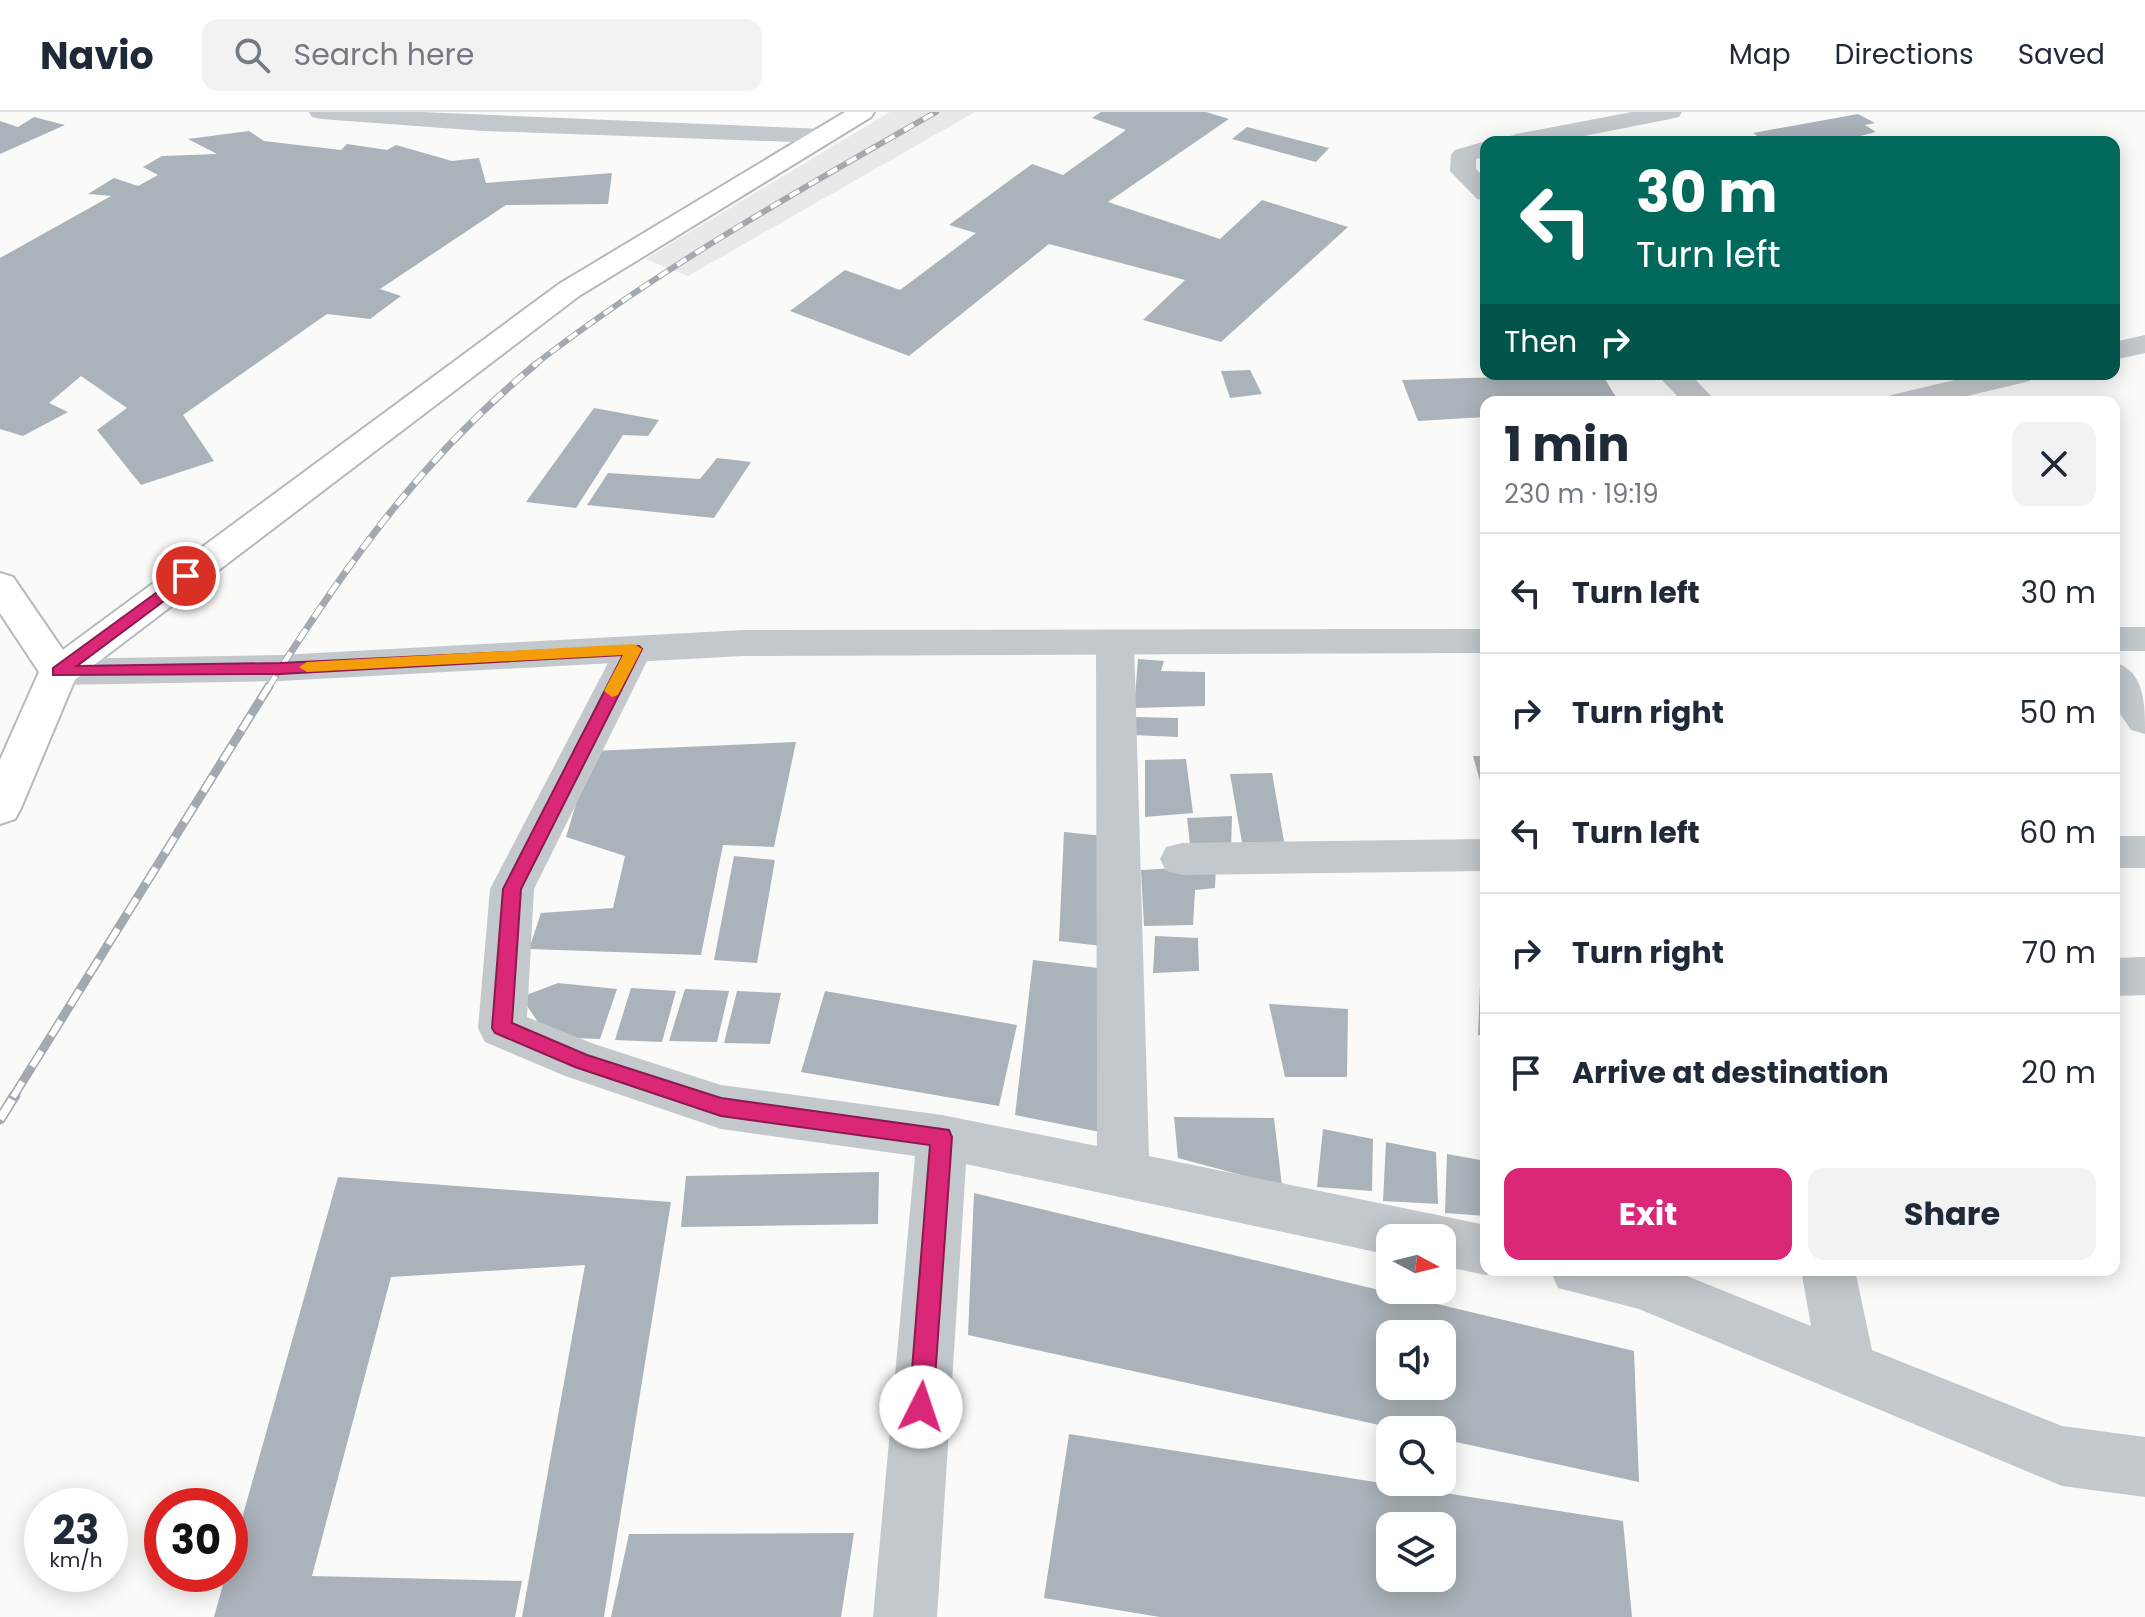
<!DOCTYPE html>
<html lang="en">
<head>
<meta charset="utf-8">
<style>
  :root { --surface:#fff; --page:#f2f2f3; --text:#1f2937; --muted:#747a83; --line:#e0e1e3; --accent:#db2777 }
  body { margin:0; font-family:Poppins,sans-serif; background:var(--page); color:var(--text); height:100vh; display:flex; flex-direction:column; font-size:30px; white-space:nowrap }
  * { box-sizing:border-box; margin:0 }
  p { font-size:26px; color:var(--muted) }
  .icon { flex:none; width:44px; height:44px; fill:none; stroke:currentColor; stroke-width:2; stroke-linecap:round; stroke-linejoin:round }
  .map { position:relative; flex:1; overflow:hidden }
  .sheet { position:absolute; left:1480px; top:284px; width:640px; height:880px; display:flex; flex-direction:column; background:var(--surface); border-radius:16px; box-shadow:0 4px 20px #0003 }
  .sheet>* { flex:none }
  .top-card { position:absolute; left:1480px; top:24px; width:640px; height:244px; border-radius:16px; box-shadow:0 4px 20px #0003; background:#00695c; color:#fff; overflow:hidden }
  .needle { width:52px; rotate:97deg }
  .fabs { position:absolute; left:1376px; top:1112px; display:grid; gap:16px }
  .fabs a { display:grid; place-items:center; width:80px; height:80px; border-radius:16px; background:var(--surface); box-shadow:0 4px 20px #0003; font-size:40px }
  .speed { position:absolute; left:24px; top:1376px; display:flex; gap:16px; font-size:40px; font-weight:700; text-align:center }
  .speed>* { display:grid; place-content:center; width:104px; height:104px; border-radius:50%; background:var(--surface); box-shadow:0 4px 20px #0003; line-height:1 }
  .speed small { font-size:20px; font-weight:400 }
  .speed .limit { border:12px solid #d22; background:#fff; color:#111 }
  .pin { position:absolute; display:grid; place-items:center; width:68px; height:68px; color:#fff; margin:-34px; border:4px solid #fff; border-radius:50%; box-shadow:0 2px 8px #0007 }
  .me { position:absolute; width:88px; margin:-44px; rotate:4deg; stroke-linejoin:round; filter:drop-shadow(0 0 6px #0008) }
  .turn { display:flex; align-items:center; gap:28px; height:168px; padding:0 24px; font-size:36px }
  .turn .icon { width:104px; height:104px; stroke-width:2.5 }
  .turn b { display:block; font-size:56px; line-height:68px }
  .then { display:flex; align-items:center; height:76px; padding:0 24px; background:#0003; gap:16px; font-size:30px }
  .round { display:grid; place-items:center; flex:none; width:84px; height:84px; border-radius:16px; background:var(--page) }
  .summary { display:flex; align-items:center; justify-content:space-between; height:136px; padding:0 24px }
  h1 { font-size:48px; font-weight:700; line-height:60px }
  .cta { display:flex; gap:16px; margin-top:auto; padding:16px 24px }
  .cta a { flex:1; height:92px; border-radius:16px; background:var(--accent); color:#fff; font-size:32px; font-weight:700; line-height:92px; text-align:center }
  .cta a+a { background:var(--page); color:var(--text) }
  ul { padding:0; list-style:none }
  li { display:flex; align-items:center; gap:24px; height:120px; padding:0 24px; border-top:2px solid var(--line) }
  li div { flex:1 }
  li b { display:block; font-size:30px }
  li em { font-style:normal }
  header { display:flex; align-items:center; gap:48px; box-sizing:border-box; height:112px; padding:0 40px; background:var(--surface); border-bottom:2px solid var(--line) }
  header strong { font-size:38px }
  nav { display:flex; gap:44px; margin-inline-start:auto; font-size:28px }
  .search { width:560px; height:72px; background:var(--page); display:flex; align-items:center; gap:20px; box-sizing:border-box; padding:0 28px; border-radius:16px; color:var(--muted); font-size:30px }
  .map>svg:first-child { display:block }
  .built { fill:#e8e9e9 }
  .building { fill:#aab3b9; fill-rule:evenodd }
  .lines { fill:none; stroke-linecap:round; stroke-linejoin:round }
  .secondary-casing { stroke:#b3babf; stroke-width:4 }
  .primary-casing { stroke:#b5babe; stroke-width:4 }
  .minor { fill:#c3c8cc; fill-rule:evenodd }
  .tertiary { fill:#c3c8cc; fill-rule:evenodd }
  .secondary { fill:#fff; fill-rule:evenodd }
  .primary { fill:#fff; fill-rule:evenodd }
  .rail-far3-casing { stroke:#a2aab0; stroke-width:6 }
  .rail-far2-casing { stroke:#a2aab0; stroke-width:7 }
  .rail-far1-casing { stroke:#a2aab0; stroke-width:9 }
  .rail-casing { stroke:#a2aab0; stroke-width:11 }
  .rail-far3 { stroke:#fff; stroke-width:4; stroke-dasharray:11; stroke-linecap:butt }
  .rail-far2 { stroke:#fff; stroke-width:5; stroke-dasharray:14; stroke-linecap:butt }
  .rail-far1 { stroke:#fff; stroke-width:6; stroke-dasharray:18; stroke-linecap:butt }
  .rail { stroke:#fff; stroke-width:8; stroke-dasharray:23; stroke-linecap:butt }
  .route { fill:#db2777; stroke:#8e194d; stroke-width:2 }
  .slow { fill:#f59e0b }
</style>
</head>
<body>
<header>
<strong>Navio</strong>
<div class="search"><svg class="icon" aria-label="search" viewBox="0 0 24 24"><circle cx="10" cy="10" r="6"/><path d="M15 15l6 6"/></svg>Search here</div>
<nav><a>Map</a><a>Directions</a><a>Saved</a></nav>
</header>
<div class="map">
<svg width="2145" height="1505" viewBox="0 0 2145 1505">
  <rect width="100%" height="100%" fill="#fafaf8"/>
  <polygon class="built" points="890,0 975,0 688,164 645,147"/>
  <g class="building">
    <polygon points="1101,0 1206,0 1229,7 1108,90 1220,127 1262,88 1348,115 1221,230 1143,208 1185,168 1049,132 909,244 790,199 845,158 900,178 976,121 949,113 1032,52 1063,63 1126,18 1092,6"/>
    <polygon points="1858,2 1875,11 1865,13 1876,20 1860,24 1869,30 1847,30 1840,26 1820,29 1823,30 1766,30 1753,21"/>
    <polygon points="34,5 65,13 0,42 0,9 18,15"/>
    <polygon points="1247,15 1329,36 1316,50 1232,27"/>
    <polygon points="249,19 264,29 341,38 347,32 387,38 396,33 452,49 479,46 486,71 612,61 608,92 506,93 380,177 401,184 370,207 327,202 183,303 214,349 141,373 97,318 127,296 81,264 49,291 68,300 23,324 0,317 0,146 111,84 88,82 114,66 138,74 158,63 143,55 162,44 217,42 188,27"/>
    <polygon points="1250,258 1262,282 1230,286 1221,259"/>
    <polygon points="1602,262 1619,290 1486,290 1486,305 1418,309 1402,268"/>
    <polygon points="594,296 659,308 648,324 623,323 576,396 526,390"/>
    <polygon points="717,346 751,350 714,406 587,393 608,361 700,367"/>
    <polygon points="1138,547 1164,549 1161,559 1205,560 1205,594 1134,596"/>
    <polygon points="1135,605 1178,606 1178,625 1132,623"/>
    <polygon points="796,630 774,735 723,733 701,843 529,837 541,801 613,796 625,744 566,725 592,639"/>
    <polygon points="1473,644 1486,644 1486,687 1485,687"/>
    <polygon points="1186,647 1193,701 1145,705 1145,648"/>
    <polygon points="1272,661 1286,741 1244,742 1230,662"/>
    <polygon points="1232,704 1231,738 1191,741 1187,706"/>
    <polygon points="1064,720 1104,724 1102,834 1059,829"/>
    <polygon points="734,744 775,748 757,851 714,848"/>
    <polygon points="1216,754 1215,776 1195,778 1193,813 1144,814 1141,758"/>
    <polygon points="1155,824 1198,826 1199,859 1153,861"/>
    <polygon points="1033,848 1106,857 1105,1021 1015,1003"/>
    <polygon points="558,871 617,877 600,927 548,925 521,885"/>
    <polygon points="1480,873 1486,874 1486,923 1478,923"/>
    <polygon points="631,876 676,879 662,930 615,928"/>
    <polygon points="685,877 729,879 717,930 669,929"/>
    <polygon points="737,879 781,881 770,932 724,931"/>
    <polygon points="825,879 1017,913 999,994 801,960"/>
    <polygon points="1269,892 1348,897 1347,965 1285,965"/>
    <polygon points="1174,1005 1274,1006 1282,1074 1178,1046"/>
    <polygon points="1323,1017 1373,1027 1372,1079 1317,1075"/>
    <polygon points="1386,1030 1436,1040 1438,1092 1383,1089"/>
    <polygon points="1447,1042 1486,1049 1486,1104 1445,1101"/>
    <polygon points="879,1060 878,1112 681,1115 686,1064"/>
    <polygon points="338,1065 671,1090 604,1505 522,1505 585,1153 391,1165 312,1464 522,1469 515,1505 214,1505 226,1462 230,1462 230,1449"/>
    <path d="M974 1081 1634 1239 1639 1370 1442 1327V1318H1402L968 1223ZM1390 1222H1442V1274H1390Z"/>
    <path d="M1069 1322 1623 1409 1632 1505H1160L1044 1486ZM1390 1414H1442V1466H1390Z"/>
    <polygon points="854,1421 841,1505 611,1505 629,1422"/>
  </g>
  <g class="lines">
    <g class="secondary-casing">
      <polygon id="secondary" points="845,0 874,0 871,5 579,184 73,569 59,573 45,569 40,560 45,551 559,172"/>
    </g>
    <g class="primary-casing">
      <polygon id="primary" points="0,461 13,465 78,560 21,696 15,707 0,712 0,648 39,560 0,501"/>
    </g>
    <g class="minor">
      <polygon points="309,0 421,0 822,17 831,19 834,24 831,29 822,31 484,19 321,7 312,5"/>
      <polygon points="2145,223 2145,241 2114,248 2114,230"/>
      <polygon points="1980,262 2035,262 2030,269 1942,290 1886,290 1891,283"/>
      <polygon points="1115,518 1128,521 1134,530 1149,1044 1486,1113 1486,1158 1499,1158 1486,1163 1442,1154 1442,1126 1390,1126 1390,1143 966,1052 937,1505 873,1505 915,1044 721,1017 565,964 485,930 478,916 490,777 620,528 634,524 648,528 653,537 534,777 527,905 594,932 721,973 942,1003 1097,1034 1096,530 1102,521"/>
      <path d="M2114 550C2145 559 2145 592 2145 622L2131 618 2114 593Z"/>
      <rect x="2114" y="724" width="31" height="32"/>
      <polygon points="1486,727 1486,759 1182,763 1166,759 1160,747 1166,735 1182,731"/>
      <polygon points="2145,845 2145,883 2114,884 2114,846"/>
      <polygon points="1550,1158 1672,1158 1811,1214 1801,1158 1855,1158 1872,1238 2062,1314 2145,1325 2145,1385 2062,1374 1639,1197 1558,1176"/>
    </g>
    <g class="tertiary">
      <polygon points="1632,0 1682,0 1679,5 1670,7 1554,30 1503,30 1507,25 1516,22"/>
      <polygon points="1486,29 1486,45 1476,47 1476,57 1486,67 1486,89 1477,87 1450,59 1451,43 1455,38"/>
      <polygon points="1656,262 1690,262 1717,290 1683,290"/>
      <rect x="2114" y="515" width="31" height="24"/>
      <polygon points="1486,517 1486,541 743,544 280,569 59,573 45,569 40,560 45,551 59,547 280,543 743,518"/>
    </g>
    <use href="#secondary" class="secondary"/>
    <use href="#primary" class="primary"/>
    <g class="rail-far3-casing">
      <path id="rail-far3" d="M533 254C659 156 798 79 936 0"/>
    </g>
    <g class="rail-far2-casing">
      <path id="rail-far2" d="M268 576C347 451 421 347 536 252"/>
    </g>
    <g class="rail-far1-casing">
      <polyline id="rail-far1" points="13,985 269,574"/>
    </g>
    <g class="rail-casing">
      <polyline id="rail" points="0,1007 15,983"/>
    </g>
    <use href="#rail-far3" class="rail-far3"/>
    <use href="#rail-far2" class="rail-far2"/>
    <use href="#rail-far1" class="rail-far1"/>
    <use href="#rail" class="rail"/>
  </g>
  <polygon class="route" points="186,459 192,461 192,468 77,554 280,551 639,534 642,537 521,777 512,911 587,943 721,986 949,1018 952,1025 933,1295 930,1303 921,1307 913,1303 909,1295 930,1033 721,1004 575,955 495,921 492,916 503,777 623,543 280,562 53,563 53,556"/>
  <polygon class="slow" points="634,532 642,537 618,583 612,585 604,579 623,543 307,560 299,555 307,550"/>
</svg>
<div class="fabs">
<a><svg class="needle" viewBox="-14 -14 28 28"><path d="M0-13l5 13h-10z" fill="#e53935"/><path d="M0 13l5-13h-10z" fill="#747a83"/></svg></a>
<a><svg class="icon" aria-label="sound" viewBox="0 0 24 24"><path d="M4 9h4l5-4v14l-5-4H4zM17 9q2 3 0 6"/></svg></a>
<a><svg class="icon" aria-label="search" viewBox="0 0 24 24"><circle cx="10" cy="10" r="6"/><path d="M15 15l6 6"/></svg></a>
<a><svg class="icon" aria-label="layers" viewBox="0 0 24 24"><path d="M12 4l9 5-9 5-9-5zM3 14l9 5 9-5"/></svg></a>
</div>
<div class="speed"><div>23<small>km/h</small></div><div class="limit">30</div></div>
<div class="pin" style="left:186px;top:464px;background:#d93025"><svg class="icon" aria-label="arrive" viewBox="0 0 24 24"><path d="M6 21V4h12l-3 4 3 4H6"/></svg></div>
<svg class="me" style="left:921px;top:1295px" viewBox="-20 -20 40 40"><circle r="19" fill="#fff"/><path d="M0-13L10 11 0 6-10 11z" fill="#db2777"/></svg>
<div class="top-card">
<div class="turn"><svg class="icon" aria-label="left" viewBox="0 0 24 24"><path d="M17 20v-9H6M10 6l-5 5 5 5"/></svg><div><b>30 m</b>Turn left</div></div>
<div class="then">Then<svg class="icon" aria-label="right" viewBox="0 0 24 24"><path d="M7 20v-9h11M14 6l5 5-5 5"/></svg></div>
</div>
<section class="sheet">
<div class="summary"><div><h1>1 min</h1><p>230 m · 19:19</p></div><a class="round"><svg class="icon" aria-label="close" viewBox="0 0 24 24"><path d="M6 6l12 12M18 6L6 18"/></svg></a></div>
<ul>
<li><svg class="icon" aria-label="left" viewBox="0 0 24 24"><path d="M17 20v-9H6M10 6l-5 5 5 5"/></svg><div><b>Turn left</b></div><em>30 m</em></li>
<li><svg class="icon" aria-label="right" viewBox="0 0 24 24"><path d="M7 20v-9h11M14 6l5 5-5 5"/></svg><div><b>Turn right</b></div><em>50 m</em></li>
<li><svg class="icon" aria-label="left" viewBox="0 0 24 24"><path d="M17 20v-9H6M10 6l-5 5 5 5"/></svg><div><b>Turn left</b></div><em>60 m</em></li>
<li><svg class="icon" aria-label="right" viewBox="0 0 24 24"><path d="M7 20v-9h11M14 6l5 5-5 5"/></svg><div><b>Turn right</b></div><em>70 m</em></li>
<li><svg class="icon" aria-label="arrive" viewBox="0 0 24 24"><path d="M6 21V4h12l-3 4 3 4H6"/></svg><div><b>Arrive at destination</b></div><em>20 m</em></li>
</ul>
<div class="cta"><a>Exit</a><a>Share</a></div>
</section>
</div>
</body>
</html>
